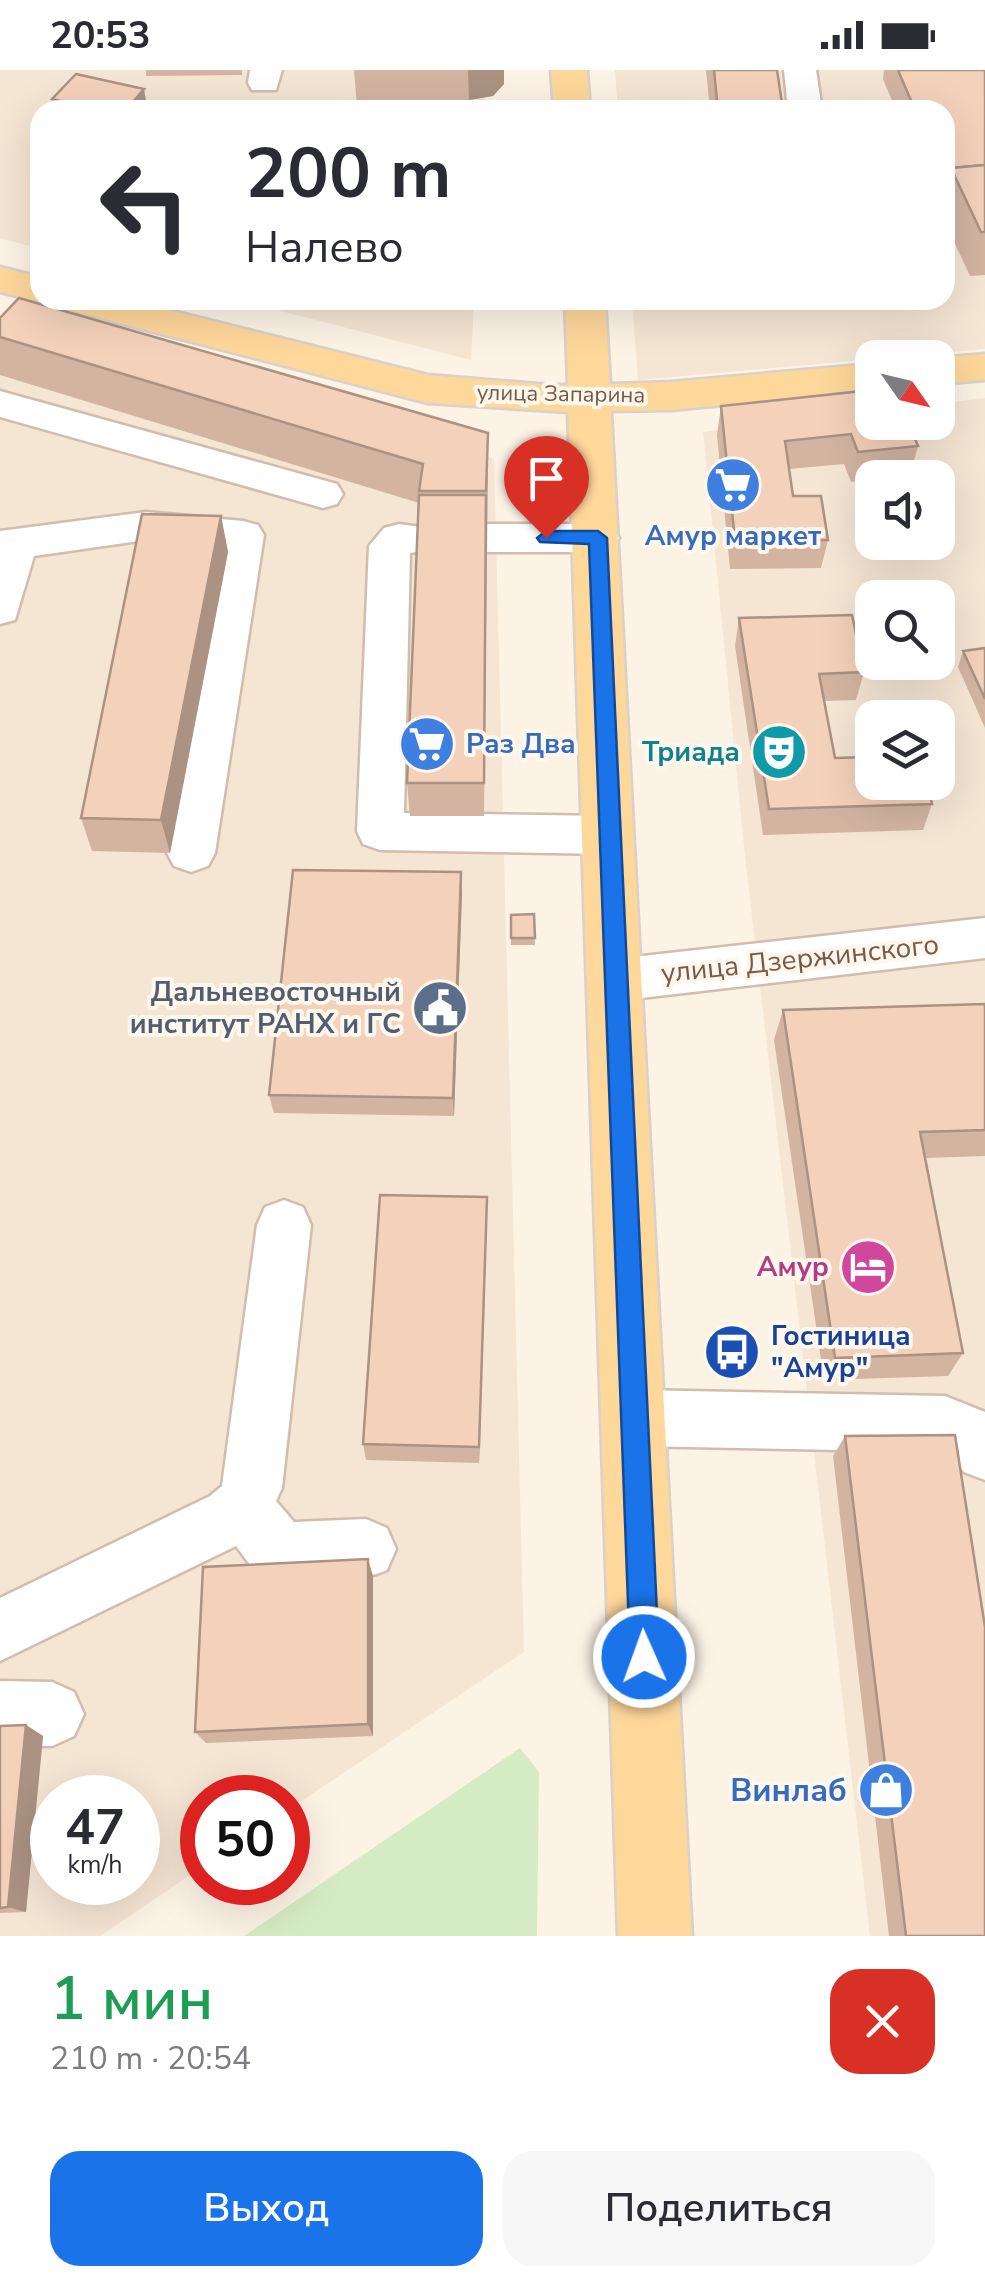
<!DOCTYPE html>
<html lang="ru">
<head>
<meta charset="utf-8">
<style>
  :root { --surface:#fff; --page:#f7f7f7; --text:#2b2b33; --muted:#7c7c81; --accent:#1a73e8 }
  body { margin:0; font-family:"Nunito Sans",sans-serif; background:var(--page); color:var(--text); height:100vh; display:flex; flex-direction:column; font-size:38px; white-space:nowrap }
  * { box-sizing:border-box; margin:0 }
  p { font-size:32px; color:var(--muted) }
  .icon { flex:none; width:55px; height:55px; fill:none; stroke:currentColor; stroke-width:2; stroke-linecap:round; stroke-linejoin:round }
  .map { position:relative; height:1866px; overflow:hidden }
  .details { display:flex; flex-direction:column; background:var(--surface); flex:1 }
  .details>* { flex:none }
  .banner { position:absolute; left:30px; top:30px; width:925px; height:210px; border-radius:30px; box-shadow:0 10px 40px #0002; background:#fff; color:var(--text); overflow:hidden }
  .needle { width:65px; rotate:124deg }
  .controls { position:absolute; left:855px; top:270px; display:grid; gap:20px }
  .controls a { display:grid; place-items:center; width:100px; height:100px; border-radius:20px; background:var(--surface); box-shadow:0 10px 40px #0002; font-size:50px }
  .speed { position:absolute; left:30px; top:1705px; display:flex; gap:20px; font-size:50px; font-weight:700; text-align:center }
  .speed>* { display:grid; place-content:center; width:130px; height:130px; border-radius:50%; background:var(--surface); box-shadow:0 10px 40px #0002; line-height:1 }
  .speed small { font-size:25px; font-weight:400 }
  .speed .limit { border:15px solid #d22; background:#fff; color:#111 }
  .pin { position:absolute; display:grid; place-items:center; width:85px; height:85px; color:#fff; margin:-102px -42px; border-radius:50% 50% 50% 0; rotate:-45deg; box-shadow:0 0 10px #0007 }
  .pin .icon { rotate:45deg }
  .me { position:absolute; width:110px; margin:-55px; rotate:358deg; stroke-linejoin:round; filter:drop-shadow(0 0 8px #0008) }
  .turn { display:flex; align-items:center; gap:35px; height:210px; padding:0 50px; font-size:45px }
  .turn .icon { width:130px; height:130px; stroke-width:2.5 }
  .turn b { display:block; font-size:70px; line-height:85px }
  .round { display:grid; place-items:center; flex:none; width:105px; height:105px; border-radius:30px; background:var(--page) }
  .head { display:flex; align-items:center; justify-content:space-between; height:170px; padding:0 50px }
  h1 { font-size:60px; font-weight:600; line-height:75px; color:#1e9e55 }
  .cta { display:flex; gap:20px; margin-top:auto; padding:20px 50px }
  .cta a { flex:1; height:115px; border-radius:30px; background:var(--accent); color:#fff; font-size:40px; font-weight:600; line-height:115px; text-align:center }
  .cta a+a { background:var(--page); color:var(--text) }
  .status { display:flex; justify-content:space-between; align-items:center; height:70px; padding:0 50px; background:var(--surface); direction:ltr }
  .status svg { height:28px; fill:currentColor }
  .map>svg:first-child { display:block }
  .residential { fill:#f5e5d3; fill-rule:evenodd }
  .green { fill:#d4ebc3 }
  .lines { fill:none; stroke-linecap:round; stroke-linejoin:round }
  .minor-casing { stroke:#d1bdad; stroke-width:5 }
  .major-casing { stroke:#d9d1cc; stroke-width:5 }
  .minor { fill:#fff; fill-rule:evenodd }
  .major { fill:#fed79b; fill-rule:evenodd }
  .wall { fill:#d2b4a1 }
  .shaded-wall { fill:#ab9283 }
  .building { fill:#f4d1bb; stroke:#ab9283; stroke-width:2.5 }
  .route { fill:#1a73e8; stroke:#114b97; stroke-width:2.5 }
  .labels { text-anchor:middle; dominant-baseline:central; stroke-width:8; stroke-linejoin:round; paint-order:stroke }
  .far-street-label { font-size:22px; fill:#775949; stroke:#fff7ec }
  .shop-label { font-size:28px; font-weight:bold; fill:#366cbe; stroke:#fff7ec }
  .culture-label { font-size:28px; font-weight:bold; fill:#0d838f; stroke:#fff7ec; text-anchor:end }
  .street-label { font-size:28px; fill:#775949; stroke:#fff7ec }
  .service-label { font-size:28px; font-weight:bold; fill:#4e5e75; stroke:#fff7ec; text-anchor:end }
  .hotel-label { font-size:28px; font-weight:bold; fill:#b23c85; stroke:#fff7ec; text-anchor:end }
  .transit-label { font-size:28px; font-weight:bold; fill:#164399; stroke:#fff7ec; text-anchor:start }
  .near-shop-label { font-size:32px; font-weight:bold; fill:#366cbe; stroke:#fff7ec; text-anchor:end }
</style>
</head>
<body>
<div class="status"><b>20:53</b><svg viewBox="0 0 49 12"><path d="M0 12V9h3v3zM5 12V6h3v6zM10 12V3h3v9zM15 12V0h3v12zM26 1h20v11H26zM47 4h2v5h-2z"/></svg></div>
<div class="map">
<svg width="985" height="1866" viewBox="0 0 985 1866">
  <rect width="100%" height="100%" fill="#fdf3e5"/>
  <g class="residential">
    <polygon points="0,0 486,0 484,40 40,40 40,179 0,168"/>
    <polygon points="615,0 985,0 985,279 638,310 632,230 945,230 945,40 618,40"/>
    <polygon points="238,230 474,230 471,290"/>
    <path d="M0 246 494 389 524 1582 288 1740V1728H202V1797L100 1866H0ZM52 1728H138V1812H52Z"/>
    <path d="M985 328V1866H870L745 786 703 362 872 342V352H938V334ZM872 408H938V472H872ZM872 528H938V592H872ZM872 648H938V712H872Z"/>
  </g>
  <polygon class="green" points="520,1678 539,1702 537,1866 244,1866"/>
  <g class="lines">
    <g class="minor-casing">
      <g id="minor">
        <polygon points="250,0 282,0 276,20 252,20 248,13"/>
        <polygon points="784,0 816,0 822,40 788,40"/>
        <polygon points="0,321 337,414 343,424 337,434 323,438 0,347"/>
        <polygon points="146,442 243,451 258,455 264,465 215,783 208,796 191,802 174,796 167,783 220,477 146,470 34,486 15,550 0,554 0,461"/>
        <polygon points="399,454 435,459 441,469 435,479 410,483 404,743 608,746 625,752 631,765 625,778 608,784 380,780 363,774 357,761 369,476 384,458"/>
        <polygon points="486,454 598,454 613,458 619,468 613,478 598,482 486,482 471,478 465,468 471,458"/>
        <polygon points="985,848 985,888 615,931 597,925 590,910 597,895 615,889"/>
        <path d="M284 1130 303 1137 311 1155 282 1418 276 1431 294 1452 366 1449 387 1458 396 1479 387 1500C360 1512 289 1521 262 1506 252 1500 244 1486 236 1476L0 1591V1528L210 1426 222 1416 257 1155 265 1137Z"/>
        <polygon points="635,1320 945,1326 985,1342 985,1410 964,1402 952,1386 944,1382 635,1376 615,1368 606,1348 615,1328"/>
        <polygon points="0,1611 52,1612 74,1622 84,1644 74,1666 52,1676 0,1675"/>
      </g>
    </g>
    <g class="major-casing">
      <g id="major">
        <polygon points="551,0 587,0 590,40 554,40"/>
        <polygon points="0,197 40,207 40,230 49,230 40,232 0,222"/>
        <polygon points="59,230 129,230 428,305 551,315 568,315 565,230 605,230 610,314 671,312 872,294 872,321 671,340 611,341 692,1866 618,1866 568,342 428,333 65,239"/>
        <polygon points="985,284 985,310 938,314 938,288"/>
      </g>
    </g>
    <use href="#minor" class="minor"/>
    <use href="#major" class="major"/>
  </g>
  <g class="wall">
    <polygon points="146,0 242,0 242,5 146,6"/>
    <polygon points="354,0 504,0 504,14 493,26 469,30 469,35 357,37"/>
    <polygon points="706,0 777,0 783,40 710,40"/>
    <polygon points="884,0 985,0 985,205 970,206 945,152 945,40 896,40 883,9"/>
    <polygon points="52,29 147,36 144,40 54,40"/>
    <polygon points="883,230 909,230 903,235"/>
    <polygon points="0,248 488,404 484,746 410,746 407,713 419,433 0,305"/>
    <polygon points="721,336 918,376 910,405 872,408 872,409 851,412 844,394 789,399 793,426 828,470 821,498 730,499 717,365"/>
    <polygon points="221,446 228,482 170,783 92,781 81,748"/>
    <polygon points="739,548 864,602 856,630 824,631 835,688 867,688 872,672 872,712 932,734 923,760 763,765 735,576"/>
    <polygon points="985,578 985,658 958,597 963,581"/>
    <polygon points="462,823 454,1046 274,1043 269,1025"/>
    <polygon points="534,844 535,875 511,875 511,845"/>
    <polygon points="985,934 985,1086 926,1088 963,1283 948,1306 824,1310 774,970 783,940"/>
    <polygon points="487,1148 479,1393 366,1390 363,1374"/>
    <polygon points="845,1366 985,1866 889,1866 833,1386"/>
    <polygon points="373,1506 373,1666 206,1673 195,1662"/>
    <polygon points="26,1655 43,1666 26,1842 0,1843 0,1656"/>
  </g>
  <g class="shaded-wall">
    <polygon points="468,0 504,0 504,14 493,26 469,30"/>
    <polygon points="144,19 147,36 144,40 126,40"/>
    <polygon points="221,446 228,482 170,783 161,750"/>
    <polygon points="461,802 462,823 454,1046 453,1028"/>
    <polygon points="487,1127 487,1148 479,1393 479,1377"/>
    <polygon points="368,1489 373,1506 373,1666 368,1654"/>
    <polygon points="26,1655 43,1666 26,1842 8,1837"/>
  </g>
  <g class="building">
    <polygon points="714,0 777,0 783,40 718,40"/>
    <polygon points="898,0 985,0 985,95 951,98 947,112 945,106 945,40 915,40"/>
    <polygon points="76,4 144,19 126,40 99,40 52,29"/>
    <polygon points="985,95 985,162 981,162 951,98"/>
    <polygon points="19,228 488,363 486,421 419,421 423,394 0,267 0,248"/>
    <polygon points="872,320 872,352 908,352 918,376 858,382 851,364 785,371 793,426 821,426 828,470 735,470 721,336"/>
    <polygon points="419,425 486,425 484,713 407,713"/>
    <polygon points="142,444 221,446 161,750 81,748"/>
    <polygon points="852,545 864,602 819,604 835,688 872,687 872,712 927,712 932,734 769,739 739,548"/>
    <polygon points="985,578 985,629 963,581"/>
    <polygon points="293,800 461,802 453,1028 269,1025"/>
    <polygon points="534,844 535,868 511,868 511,845"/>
    <polygon points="985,934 985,1060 920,1062 963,1283 835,1288 783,940"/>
    <polygon points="380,1125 487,1127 479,1377 363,1374"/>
    <polygon points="955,1365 985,1557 985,1866 906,1866 845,1366"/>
    <polygon points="368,1489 368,1654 195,1662 203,1497"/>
    <polygon points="26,1655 8,1837 0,1838 0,1656"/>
  </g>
  <polygon class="route" points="546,461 598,461 607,468 659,1587 655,1597 644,1601 634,1597 630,1587 589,474 540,472 537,468"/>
  <defs>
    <g id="supermarket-disc" transform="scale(2.875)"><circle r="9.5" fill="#3f7fe0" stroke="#fff7ec"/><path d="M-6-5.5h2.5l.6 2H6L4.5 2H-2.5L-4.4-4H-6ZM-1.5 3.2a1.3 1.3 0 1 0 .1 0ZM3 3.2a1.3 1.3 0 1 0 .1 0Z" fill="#fff"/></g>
    <g id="theatre-disc" transform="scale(2.875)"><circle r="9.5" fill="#0f9aa8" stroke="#fff7ec"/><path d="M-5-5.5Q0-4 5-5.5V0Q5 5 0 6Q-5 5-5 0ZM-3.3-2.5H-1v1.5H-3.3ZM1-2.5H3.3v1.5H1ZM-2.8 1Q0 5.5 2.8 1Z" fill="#fff"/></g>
    <g id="civic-disc" transform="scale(2.875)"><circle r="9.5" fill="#5c6f8a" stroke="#fff7ec"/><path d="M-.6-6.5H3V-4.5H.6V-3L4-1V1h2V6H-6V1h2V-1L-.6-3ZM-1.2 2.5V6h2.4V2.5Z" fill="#fff"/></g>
    <g id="hotel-disc" transform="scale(2.875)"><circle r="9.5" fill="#d1479c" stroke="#fff7ec"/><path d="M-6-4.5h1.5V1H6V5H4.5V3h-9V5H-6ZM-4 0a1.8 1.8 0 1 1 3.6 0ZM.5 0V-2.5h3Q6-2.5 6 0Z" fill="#fff"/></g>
    <g id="bus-disc" transform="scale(2.875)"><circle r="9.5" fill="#1a4fb4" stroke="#fff7ec"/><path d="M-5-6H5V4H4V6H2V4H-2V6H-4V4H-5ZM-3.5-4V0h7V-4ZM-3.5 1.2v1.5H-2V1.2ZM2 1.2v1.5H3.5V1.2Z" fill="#fff"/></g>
    <g id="shop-disc" transform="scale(2.875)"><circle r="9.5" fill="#3f7fe0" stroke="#fff7ec"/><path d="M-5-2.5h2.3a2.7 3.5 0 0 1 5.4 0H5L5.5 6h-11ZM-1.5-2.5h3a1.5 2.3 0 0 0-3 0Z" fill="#fff"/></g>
  </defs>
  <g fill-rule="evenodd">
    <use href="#supermarket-disc" x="733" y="415"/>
    <use href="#supermarket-disc" x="427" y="674"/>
    <use href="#theatre-disc" x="779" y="682"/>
    <use href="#civic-disc" x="440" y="938"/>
    <use href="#hotel-disc" x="868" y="1197"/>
    <use href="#bus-disc" x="732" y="1282"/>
    <use href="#shop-disc" x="886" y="1720"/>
  </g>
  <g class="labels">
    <g class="far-street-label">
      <text transform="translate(561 324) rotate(1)">улица Запарина</text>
    </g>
    <g class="shop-label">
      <text x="733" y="466">Амур маркет</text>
      <text x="466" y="674" text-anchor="start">Раз Два</text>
    </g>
    <g class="culture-label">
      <text x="740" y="682">Триада</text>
    </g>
    <g class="street-label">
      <text transform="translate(800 889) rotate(-6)">улица Дзержинского</text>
    </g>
    <g class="service-label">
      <text x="401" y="922">Дальневосточный<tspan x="401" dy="32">институт РАНХ и ГС</tspan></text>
    </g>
    <g class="hotel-label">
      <text x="829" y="1197">Амур</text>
    </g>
    <g class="transit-label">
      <text x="771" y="1266">Гостиница<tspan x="771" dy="32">"Амур"</tspan></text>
    </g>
    <g class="near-shop-label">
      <text x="847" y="1720">Винлаб</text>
    </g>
  </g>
</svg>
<div class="controls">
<a><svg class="needle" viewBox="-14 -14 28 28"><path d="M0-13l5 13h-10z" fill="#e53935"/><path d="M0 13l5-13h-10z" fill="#7c7c81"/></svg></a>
<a><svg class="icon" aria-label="sound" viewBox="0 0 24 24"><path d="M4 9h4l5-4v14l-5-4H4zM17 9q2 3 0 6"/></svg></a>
<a><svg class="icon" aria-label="search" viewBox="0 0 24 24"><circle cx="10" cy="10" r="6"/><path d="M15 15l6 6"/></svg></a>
<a><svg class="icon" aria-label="layers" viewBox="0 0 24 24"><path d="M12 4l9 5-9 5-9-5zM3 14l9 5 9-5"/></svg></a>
</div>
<div class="speed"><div>47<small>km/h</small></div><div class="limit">50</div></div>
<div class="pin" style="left:546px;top:468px;background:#d93025"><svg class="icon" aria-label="arrive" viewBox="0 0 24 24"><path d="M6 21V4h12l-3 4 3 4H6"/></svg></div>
<svg class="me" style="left:644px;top:1587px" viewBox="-20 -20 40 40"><circle r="17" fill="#1a73e8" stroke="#fff" stroke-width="3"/><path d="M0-11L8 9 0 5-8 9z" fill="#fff"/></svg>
<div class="banner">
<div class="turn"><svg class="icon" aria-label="left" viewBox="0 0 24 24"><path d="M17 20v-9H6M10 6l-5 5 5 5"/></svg><div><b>200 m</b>Налево</div></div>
</div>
</div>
<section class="details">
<div class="head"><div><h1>1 мин</h1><p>210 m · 20:54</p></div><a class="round" style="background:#d93025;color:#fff"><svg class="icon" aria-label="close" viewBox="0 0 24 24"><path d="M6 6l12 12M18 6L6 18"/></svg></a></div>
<div class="cta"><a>Выход</a><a>Поделиться</a></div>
</section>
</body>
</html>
